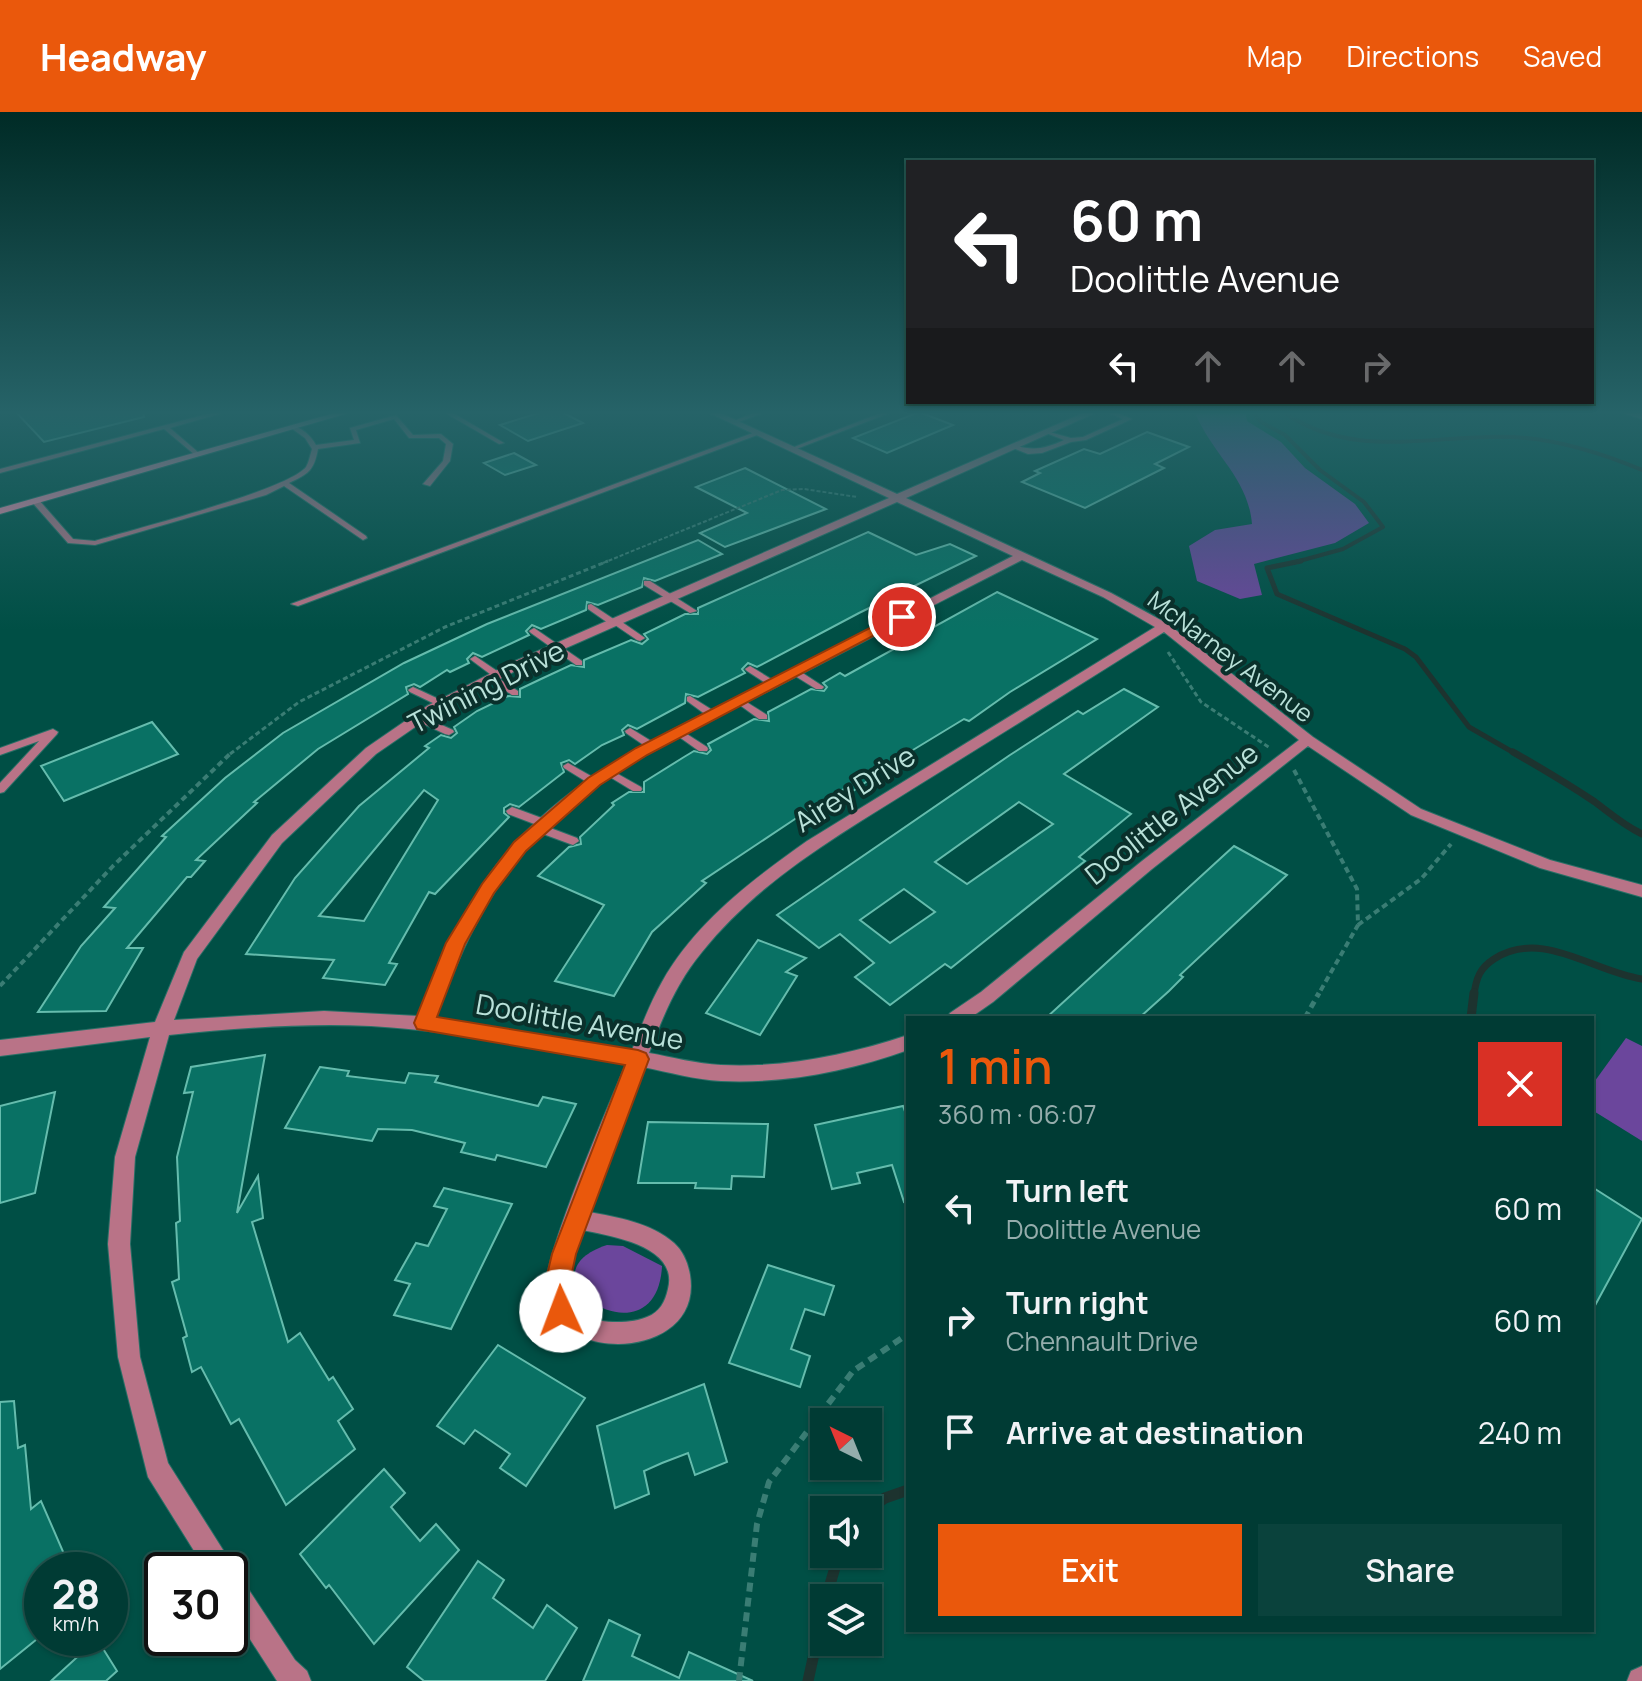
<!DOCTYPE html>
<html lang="en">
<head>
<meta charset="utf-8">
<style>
  :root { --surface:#003b34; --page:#0a423c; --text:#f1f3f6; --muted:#95adac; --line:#22554f; --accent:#ea580c }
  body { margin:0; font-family:Manrope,sans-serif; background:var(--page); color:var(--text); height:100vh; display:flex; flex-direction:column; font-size:30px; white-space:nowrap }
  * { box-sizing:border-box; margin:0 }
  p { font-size:26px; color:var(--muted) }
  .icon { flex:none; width:44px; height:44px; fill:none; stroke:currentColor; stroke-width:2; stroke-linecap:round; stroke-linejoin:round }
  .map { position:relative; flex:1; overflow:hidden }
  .sheet { position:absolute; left:906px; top:904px; width:688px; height:616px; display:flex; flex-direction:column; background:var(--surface); border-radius:0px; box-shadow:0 2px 6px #0004,0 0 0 2px var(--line) }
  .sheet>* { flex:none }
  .guide { position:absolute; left:906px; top:48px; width:688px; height:244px; border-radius:0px; box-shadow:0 2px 6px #0004,0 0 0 2px var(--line); background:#202124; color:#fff; overflow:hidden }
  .needle { width:52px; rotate:317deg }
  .buttons { position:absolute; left:810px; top:1296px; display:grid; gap:16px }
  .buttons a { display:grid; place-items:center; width:72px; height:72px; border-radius:0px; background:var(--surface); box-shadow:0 2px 6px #0004,0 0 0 2px var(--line); font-size:40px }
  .speed { position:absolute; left:24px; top:1440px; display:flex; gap:16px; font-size:40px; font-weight:700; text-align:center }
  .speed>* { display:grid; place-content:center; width:104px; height:104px; border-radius:50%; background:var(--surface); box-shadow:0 2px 6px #0004,0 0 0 2px var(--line); line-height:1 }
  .speed small { font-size:20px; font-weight:400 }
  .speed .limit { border:4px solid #111; border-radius:12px; background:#fff; color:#111 }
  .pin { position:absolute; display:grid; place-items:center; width:68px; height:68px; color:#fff; margin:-34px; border:4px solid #fff; border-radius:50%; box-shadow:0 2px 8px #0007 }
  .me { position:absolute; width:88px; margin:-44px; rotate:358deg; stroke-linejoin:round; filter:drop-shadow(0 0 6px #0008) }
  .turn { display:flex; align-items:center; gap:28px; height:168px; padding:0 32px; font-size:36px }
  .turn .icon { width:104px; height:104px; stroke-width:2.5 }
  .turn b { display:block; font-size:56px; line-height:68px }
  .lanes { display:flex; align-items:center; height:76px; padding:0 32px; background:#0003; justify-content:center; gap:40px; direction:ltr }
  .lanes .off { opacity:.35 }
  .round { display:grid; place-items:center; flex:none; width:84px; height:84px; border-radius:0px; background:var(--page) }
  .summary { display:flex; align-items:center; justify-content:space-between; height:136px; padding:0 32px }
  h1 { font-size:48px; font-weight:600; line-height:60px; color:var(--accent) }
  .button { display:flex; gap:16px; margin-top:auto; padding:16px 32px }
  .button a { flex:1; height:92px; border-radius:0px; background:var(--accent); color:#fff; font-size:32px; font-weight:600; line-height:92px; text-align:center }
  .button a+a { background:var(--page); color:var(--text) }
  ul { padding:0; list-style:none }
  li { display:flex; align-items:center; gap:24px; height:112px; padding:0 32px }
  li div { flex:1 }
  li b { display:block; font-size:30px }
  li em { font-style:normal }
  header { display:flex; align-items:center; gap:48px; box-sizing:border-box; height:112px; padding:0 40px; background:var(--accent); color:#fff }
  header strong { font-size:38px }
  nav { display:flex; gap:44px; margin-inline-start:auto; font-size:28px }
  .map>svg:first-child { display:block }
  .green { fill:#6b469c }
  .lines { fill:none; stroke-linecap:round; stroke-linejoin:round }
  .stream-far4 { stroke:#1d332f; stroke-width:4 }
  .stream-far3 { stroke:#1d332f; stroke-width:5 }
  .stream-far2 { stroke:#1d332f; stroke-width:7 }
  .stream-far1 { stroke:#1d332f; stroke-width:9 }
  .stream { stroke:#1d332f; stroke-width:11 }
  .building { fill:#097164; stroke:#65bcad; stroke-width:2; fill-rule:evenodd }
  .lane-casing { stroke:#296f66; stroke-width:2 }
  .street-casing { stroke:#296f66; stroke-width:2 }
  .secondary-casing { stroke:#296f66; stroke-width:2 }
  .path-far4 { stroke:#3a7d74; stroke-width:2; stroke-dasharray:4 2; stroke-linecap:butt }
  .path-far3 { stroke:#3a7d74; stroke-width:3; stroke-dasharray:5 3; stroke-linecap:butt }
  .path-far2 { stroke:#3a7d74; stroke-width:4; stroke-dasharray:6 4; stroke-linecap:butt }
  .path-far1 { stroke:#3a7d74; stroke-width:5; stroke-dasharray:7 5; stroke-linecap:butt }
  .path { stroke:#3a7d74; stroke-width:6; stroke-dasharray:9 6; stroke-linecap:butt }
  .lane { fill:#b97387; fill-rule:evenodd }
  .street { fill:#b97387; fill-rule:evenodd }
  .secondary { fill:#fa8bad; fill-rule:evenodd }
  .route { fill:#ea580c; stroke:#983908; stroke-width:2 }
  .labels { text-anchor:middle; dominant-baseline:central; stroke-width:8; stroke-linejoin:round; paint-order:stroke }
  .far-street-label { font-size:24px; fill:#b9e1d9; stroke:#0a302b }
  .street-label { font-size:28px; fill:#b9e1d9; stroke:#0a302b }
</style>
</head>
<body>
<header>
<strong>Headway</strong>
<nav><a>Map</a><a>Directions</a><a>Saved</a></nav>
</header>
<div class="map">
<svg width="1642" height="1569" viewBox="0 0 1642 1569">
  <rect width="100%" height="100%" fill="#004f45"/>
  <g class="green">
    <path d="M1198 298H1245L1247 309 1281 330 1305 356 1355 392 1369 411 1335 431 1254 452 1262 483 1240 487 1197 469 1189 434 1215 418 1252 412C1248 366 1214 344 1196 303Z"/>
    <polygon points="1626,926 1642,934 1642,1029 1592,998 1592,973"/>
    <path d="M607 1133 623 1134 662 1154C657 1256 512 1164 607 1133Z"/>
  </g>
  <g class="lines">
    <g class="stream-far4">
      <polyline points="1251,298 1261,310 1285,323 1320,358 1364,390 1383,415 1343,437 1292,451"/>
      <path d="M1280 298C1353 350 1430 322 1512 325 1557 327 1601 341 1642 358"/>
    </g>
    <polyline class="stream-far3" points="1301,449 1267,456 1277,482 1405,537 1416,545 1469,615 1516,642"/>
    <g class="stream-far2">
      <path d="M1513 640C1541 656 1568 672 1595 690 1611 702 1623 713 1642 722"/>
      <path d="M1474 883C1476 866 1480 856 1494 847 1542 816 1593 860 1642 867"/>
    </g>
    <polyline class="stream-far1" points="1471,906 1474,881"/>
    <g class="stream">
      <polyline points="866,1398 885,1386 908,1378"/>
      <polyline points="826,1486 839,1442"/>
      <polyline points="808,1569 824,1496"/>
    </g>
  </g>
  <g class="building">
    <polygon points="14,298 143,298 144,305 44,330"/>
    <polygon points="548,298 558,298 583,311 528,329 500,313"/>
    <polygon points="919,300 953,313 887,341 853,326"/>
    <polygon points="1147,320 1189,335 1155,352 1164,356 1085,396 1022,370 1040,361 1035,359 1084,337 1100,342"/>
    <polygon points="514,341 536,353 505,363 484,351"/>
    <polygon points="745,356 826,397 725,435 700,421 747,401 696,375"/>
    <path d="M868 420 916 443 950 432 976 444 859 501 757 555 748 551 742 557 745 561 698 585 686 582 685 591 637 617 628 613 622 618 624 623 602 633 575 652 569 648 561 651 564 660 519 695 510 692 504 696V701L509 705 435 782 429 780 389 851 397 852 385 873 323 866 334 848 246 842 295 766 359 694 429 636 425 634 441 623 451 626 457 621 454 615 477 599 508 584 520 585V577L541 567 571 553 584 555V548L631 528 642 532 648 527 644 522 673 508 685 502H698V496ZM424 678 438 688 364 809 319 804Z"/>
    <polygon points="698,428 722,442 655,469 644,466 642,475 598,493 587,490 586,498 541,517 532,513 526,519 529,523 482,545 473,541 467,547 469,551 450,560 447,558 420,575 414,572 406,575 408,582 318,637 254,690 257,691 196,748 205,749 191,765 187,765 127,836 143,836 106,899 38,900 81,834 115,796 104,795 166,725 162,724 225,666 283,621 404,551 487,512"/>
    <polygon points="997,480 1097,527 1010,580 969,609 964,607 908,641 850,681 844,677 798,705 702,769 706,771 652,820 614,884 555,869 604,793 538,764 569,735 581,732 580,725 614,693 612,691 629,680 644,680 644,670 684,645 694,639 707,642 711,638 708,632 754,607 769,609 768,600 811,577 824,579 827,575 823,571 840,561 845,564"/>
    <path d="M1124 577 1158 595 1064 662 1131 702 1079 745 1085 749 951 856 945 852 890 893 855 865 874 851 840 822 819 836 777 803 1010 643 1078 599 1083 602ZM1019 690 1053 712 967 772 935 750ZM904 777 935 800 890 831 860 808Z"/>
    <polygon points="152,610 178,642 64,689 41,654"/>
    <polygon points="1234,734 1287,763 1180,863 1183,865 1169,879 1139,906 1046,906"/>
    <polygon points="758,828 806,846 786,860 797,864 760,923 706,901"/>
    <polygon points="265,943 237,1101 258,1064 263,1106 252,1110 288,1230 300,1221 329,1268 333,1265 353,1297 338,1309 355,1337 286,1393 239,1307 231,1312 201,1255 192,1260 183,1226 187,1224 172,1170 179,1167 176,1111 180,1109 177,1045 193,980 184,981 191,955"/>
    <polygon points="320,955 349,959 347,964 405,971 409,961 438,964 435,970 538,994 543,985 576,992 546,1055 497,1043 495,1048 461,1040 465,1031 412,1018 378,1017 372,1029 285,1016"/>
    <polygon points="55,980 35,1081 0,1091 0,994"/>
    <polygon points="903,994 908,1008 908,1089 904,1090 892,1053 857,1061 860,1071 832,1077 815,1013"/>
    <polygon points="648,1010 768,1012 764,1065 732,1064 731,1077 695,1076 696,1071 638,1071"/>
    <polygon points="1592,1075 1642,1107 1592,1199"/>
    <polygon points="444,1076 512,1092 451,1217 394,1203 410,1172 395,1168 416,1131 428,1134 447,1097 434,1094"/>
    <polygon points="768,1153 834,1174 824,1203 805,1197 791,1237 810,1244 800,1275 729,1251"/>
    <polygon points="498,1233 585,1286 526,1374 500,1356 510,1342 475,1318 464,1332 437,1314"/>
    <polygon points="704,1272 727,1350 695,1363 688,1341 662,1351 644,1359 649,1382 615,1396 597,1314"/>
    <polygon points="14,1289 18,1336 25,1333 31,1397 41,1389 71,1458 42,1458 42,1523 0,1557 0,1290"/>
    <polygon points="384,1357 405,1381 391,1395 420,1429 436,1412 459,1438 374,1532 329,1473 326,1476 300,1442"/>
    <polygon points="478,1449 504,1468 493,1486 533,1516 547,1493 577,1516 545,1569 424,1569 407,1555"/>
    <polygon points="609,1508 640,1523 632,1544 679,1566 689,1540 753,1569 583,1569"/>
    <polygon points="97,1527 117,1559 106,1569 51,1569"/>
  </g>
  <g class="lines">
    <g class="lane-casing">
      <g id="lane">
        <polygon points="222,298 233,298 170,316 199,341 199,343 195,343 164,317 0,361 0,357"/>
        <polygon points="440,298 448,298 504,331 499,332"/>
        <polygon points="761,298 771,298 736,311 731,310"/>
        <polygon points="888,298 897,298 794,338 789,337"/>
        <path d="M1102 298H1111L1132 307 1086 328 1071 330 1042 341 1028 342 1010 335 1013 333C1033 339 1045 337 1064 328L1046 321V319L1071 326 1083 325 1123 307Z"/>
        <path d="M396 303 413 323 441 322 453 332 450 349 430 374 423 372 443 349 446 332 439 326H409L394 307 356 318 360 331 318 337C314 358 309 362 289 371L366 424 367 426 363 428 284 374 266 383 95 433 68 431 31 389 38 387 73 427 95 429C131 418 288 378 306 355 309 350 310 343 312 337L305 326 291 316V314C301 314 311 324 316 333L354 328 350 316Z"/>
        <polygon points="758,319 761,321 760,322 298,494 291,492"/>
        <polygon points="644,469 650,469 697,499 690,501 644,473"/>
        <polygon points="591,492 615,508 619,508 645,526 640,529 637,528 615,513 611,513 588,497 588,493"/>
        <polygon points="534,516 582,549 582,553 576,553 531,521 529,519"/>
        <polygon points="475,544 500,561 502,563 498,566 518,579 518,583 512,583 488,567 486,565 490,562 470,547"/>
        <polygon points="750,554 776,570 776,574 770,574 747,559 745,557"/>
        <polygon points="795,557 798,558 824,575 822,577 816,577 792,562 790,560"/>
        <polygon points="413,575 445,590 447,592 445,594 439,594 410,580 408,578"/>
        <polygon points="690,584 717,601 717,605 709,605 687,589 687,585"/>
        <polygon points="740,586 767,603 767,607 759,607 737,591 737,587"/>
        <polygon points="419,603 453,618 454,620 449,623 445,622 415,608 414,606"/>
        <polygon points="630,616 656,632 657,634 656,636 648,636 626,621 625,619"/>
        <polygon points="53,617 58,620 57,622 4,680 0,681 0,671 39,629 0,643 0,636"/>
        <polygon points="679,617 707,635 708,637 707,639 699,639 675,622 675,618"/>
        <polygon points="568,651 598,668 599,670 598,672 590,672 564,656 563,654"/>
        <polygon points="609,657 641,675 642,677 641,679 633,679 605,662 604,660"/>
        <polygon points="512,695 547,708 549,711 545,714 577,726 579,729 573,733 535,719 533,716 537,713 508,702 506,699"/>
      </g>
    </g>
    <g class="street-casing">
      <g id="street">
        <path d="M703 298H714L897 382 1090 298H1102L906 386 1111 481 1168 512 1313 625 1421 697 1550 748 1642 773V785L1540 756 1411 703 1308 634 1152 757 993 890 970 906H947L950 901 981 880 1142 749 1299 628 1164 520C1083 571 1003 621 922 671 844 720 761 766 702 840 677 870 663 904 649 941 672 945 697 952 721 953 785 956 848 943 908 923V938C849 959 785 972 721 969 696 968 668 960 643 955L589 1100C617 1105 652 1111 674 1131 683 1139 688 1151 690 1163 700 1224 627 1244 582 1225 564 1218 550 1208 545 1188 537 1157 610 990 626 952 541 936 457 919 371 914 303 911 236 916 169 923L135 1045 130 1132 140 1245 168 1351 230 1449 233 1460 239 1463 295 1548 307 1559 311 1569H277L230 1496V1458H206L148 1365 118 1245 108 1132 115 1045 150 925 0 944V928L155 910 184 840 272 723 366 636 427 594 515 549 889 386ZM897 390 1013 444C930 486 848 529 765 571 676 616 584 656 516 730 470 779 443 842 418 904L324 899 174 908 197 847 282 731 376 642 437 600 523 555ZM1022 448 1103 485 1155 515 807 729C752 768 695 811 662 870 650 891 641 915 632 938L435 906C458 847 482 789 523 741 590 663 685 622 774 576 857 533 939 490 1022 448ZM582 1118C611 1124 679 1134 668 1177 665 1190 660 1200 647 1205 628 1214 569 1213 566 1184 565 1163 576 1137 582 1118Z"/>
        <polygon points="1618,298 1642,301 1642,307 1619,300"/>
        <polygon points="1642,1554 1642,1569 1627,1569 1631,1559"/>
      </g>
    </g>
    <g class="secondary-casing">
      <polygon id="secondary" points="345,298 359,298 0,402 0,396"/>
    </g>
    <g class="path-far4">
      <polyline points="0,301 3,298"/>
      <polyline points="603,451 782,378 804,377 857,385"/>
    </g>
    <g class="path-far3">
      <polyline points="1168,540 1201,590 1270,636"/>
      <polyline points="230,642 299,590 445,515 608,449"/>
    </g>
    <g class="path-far2">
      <polyline points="1294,658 1357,777 1358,813 1318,883"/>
      <polyline points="1358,813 1421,767 1451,732"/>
      <polyline points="0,874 113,754 232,640"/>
    </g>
    <polyline class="path-far1" points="1305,906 1319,881"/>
    <polyline class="path" points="739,1569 757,1412 769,1370 853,1259 908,1222"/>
    <use href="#lane" class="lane"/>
    <use href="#street" class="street"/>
    <use href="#secondary" class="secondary"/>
  </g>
  <linearGradient id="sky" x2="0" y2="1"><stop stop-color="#002b26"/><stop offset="0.58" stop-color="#266368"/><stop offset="1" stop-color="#266368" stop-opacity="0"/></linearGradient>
  <rect width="1642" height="518" fill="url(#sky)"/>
  <polygon class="route" points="897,502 909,505 647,643 600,673 526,739 494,781 465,832 437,905 638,938 646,941 649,947 576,1142 567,1184 573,1199 570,1208 561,1212 552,1208 542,1184 552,1142 625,953 417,917 414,911 446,831 482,772 514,730 588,666 636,636"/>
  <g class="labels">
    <g class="far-street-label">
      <text transform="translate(1231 544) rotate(37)">McNarney Avenue</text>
    </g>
    <g class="street-label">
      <text transform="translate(486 574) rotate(-27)">Twining Drive</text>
      <text transform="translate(854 676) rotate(-32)">Airey Drive</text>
      <text transform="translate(1171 701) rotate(-38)">Doolittle Avenue</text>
      <text transform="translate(580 909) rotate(10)">Doolittle Avenue</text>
    </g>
  </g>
</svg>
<div class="buttons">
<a><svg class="needle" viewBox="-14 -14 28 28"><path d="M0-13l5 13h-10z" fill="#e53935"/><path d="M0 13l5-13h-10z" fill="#95adac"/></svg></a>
<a><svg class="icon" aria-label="sound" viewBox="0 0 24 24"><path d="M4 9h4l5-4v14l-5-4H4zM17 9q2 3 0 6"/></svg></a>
<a><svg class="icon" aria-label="layers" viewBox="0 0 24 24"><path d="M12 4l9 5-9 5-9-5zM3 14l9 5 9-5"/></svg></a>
</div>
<div class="speed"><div>28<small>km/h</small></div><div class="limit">30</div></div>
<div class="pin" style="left:902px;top:505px;background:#d93025"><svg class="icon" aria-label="arrive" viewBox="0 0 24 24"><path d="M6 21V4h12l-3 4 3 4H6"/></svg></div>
<svg class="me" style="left:561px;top:1199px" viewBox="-20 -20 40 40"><circle r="19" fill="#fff"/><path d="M0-13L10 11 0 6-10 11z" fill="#ea580c"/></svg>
<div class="guide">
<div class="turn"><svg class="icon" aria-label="left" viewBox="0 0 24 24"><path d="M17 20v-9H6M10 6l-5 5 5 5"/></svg><div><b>60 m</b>Doolittle Avenue</div></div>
<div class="lanes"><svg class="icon" aria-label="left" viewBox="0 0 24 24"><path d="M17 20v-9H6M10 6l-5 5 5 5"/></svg><svg class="icon off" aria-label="ahead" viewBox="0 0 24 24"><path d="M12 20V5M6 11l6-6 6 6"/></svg><svg class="icon off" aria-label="ahead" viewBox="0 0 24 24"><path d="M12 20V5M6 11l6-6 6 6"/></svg><svg class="icon off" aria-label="right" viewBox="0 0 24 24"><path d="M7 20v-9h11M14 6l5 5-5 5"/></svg></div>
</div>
<section class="sheet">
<div class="summary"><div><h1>1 min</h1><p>360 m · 06:07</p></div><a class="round" style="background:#d93025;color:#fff"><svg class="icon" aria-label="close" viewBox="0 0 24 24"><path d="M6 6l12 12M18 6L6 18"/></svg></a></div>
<ul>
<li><svg class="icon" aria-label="left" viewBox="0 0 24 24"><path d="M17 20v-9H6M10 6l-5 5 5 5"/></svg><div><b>Turn left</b><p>Doolittle Avenue</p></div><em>60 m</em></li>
<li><svg class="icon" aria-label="right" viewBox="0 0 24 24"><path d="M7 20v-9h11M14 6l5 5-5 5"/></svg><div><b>Turn right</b><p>Chennault Drive</p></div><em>60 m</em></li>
<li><svg class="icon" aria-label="arrive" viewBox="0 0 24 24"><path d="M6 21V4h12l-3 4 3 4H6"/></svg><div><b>Arrive at destination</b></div><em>240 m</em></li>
</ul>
<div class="button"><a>Exit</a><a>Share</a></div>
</section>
</div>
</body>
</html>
